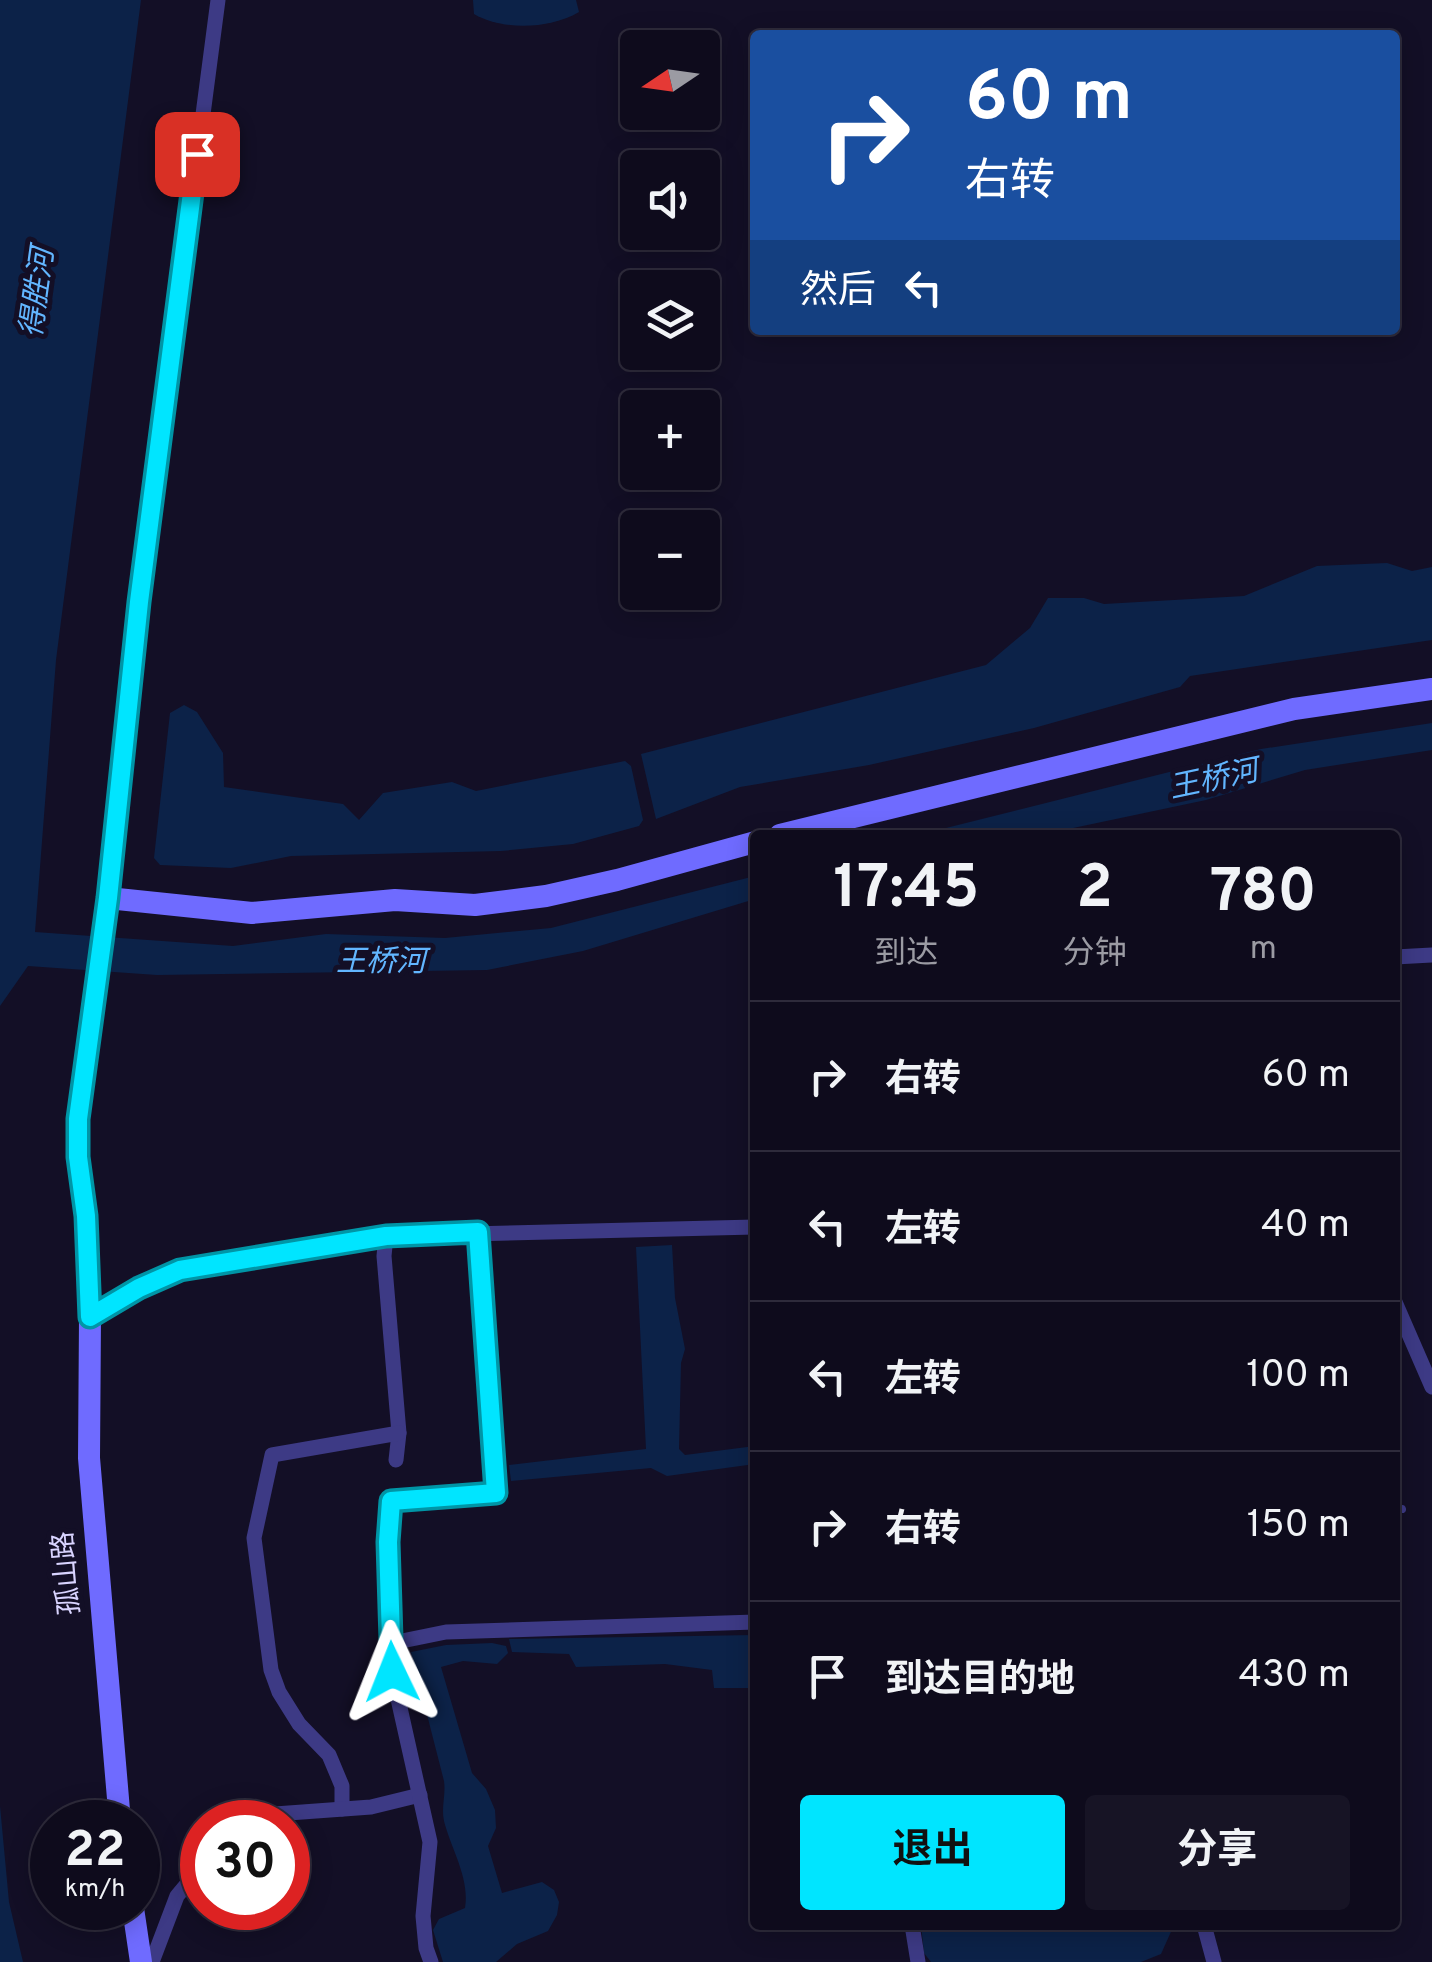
<!DOCTYPE html>
<html lang="zh">
<head>
<meta charset="utf-8">
<style>
  :root { --surface:#0e0b1c; --page:#171425; --text:#f1f3f6; --muted:#9b9ba3; --line:#2e2b3b; --accent:#00e5ff }
  body { margin:0; font-family:Overpass,"Noto Sans SC",sans-serif; background:var(--page); color:var(--text); height:100vh; display:flex; flex-direction:column; font-size:38px; white-space:nowrap }
  * { box-sizing:border-box; margin:0 }
  p { font-size:32px; color:var(--muted) }
  .icon { flex:none; width:55px; height:55px; fill:none; stroke:currentColor; stroke-width:2; stroke-linecap:round; stroke-linejoin:round }
  .map { position:relative; flex:1; overflow:hidden }
  .side { position:absolute; left:750px; top:830px; width:650px; height:1100px; display:flex; flex-direction:column; background:var(--surface); border-radius:10px; box-shadow:0 5px 25px #0003,0 0 0 2px var(--line) }
  .side>* { flex:none }
  .hud { position:absolute; left:750px; top:30px; width:650px; height:305px; border-radius:10px; box-shadow:0 5px 25px #0003,0 0 0 2px var(--line); background:#1a4fa0; color:#fff; overflow:hidden }
  .needle { width:65px; rotate:257deg }
  .tools { position:absolute; left:620px; top:30px; display:grid; gap:20px }
  .tools a { display:grid; place-items:center; width:100px; height:100px; border-radius:10px; background:var(--surface); box-shadow:0 5px 25px #0003,0 0 0 2px var(--line); font-size:50px }
  .speed { position:absolute; left:30px; top:1800px; display:flex; gap:20px; font-size:50px; font-weight:700; text-align:center }
  .speed>* { display:grid; place-content:center; width:130px; height:130px; border-radius:50%; background:var(--surface); box-shadow:0 5px 25px #0003,0 0 0 2px var(--line); line-height:1 }
  .speed small { font-size:25px; font-weight:400 }
  .speed .limit { border:15px solid #d22; background:#fff; color:#111 }
  .pin { position:absolute; display:grid; place-items:center; width:85px; height:85px; color:#fff; margin:-42px; border-radius:20px; box-shadow:0 5px 15px #0006 }
  .me { position:absolute; width:110px; margin:-55px; rotate:358deg; stroke-linejoin:round; filter:drop-shadow(0 0 8px #0008) }
  .turn { display:flex; align-items:center; gap:35px; height:210px; padding:0 50px; font-size:45px }
  .turn .icon { width:130px; height:130px; stroke-width:2.5 }
  .turn b { display:block; font-size:70px; line-height:85px }
  .then { display:flex; align-items:center; height:95px; padding:0 50px; background:#0003; gap:20px; font-size:38px }
  .eta { display:flex; justify-content:space-evenly; align-items:center; height:170px; text-align:center }
  .eta b { font-size:60px; font-weight:700; line-height:70px }
  .button { display:flex; gap:20px; margin-top:auto; padding:20px 50px }
  .button a { flex:1; height:115px; border-radius:10px; background:var(--accent); color:#111; font-size:40px; font-weight:700; line-height:115px; text-align:center }
  .button a+a { background:var(--page); color:var(--text) }
  ul { padding:0; list-style:none }
  li { display:flex; align-items:center; gap:30px; height:150px; padding:0 50px; border-top:2px solid var(--line) }
  li div { flex:1 }
  li b { display:block; font-size:38px }
  li em { font-style:normal }
  .map>svg:first-child { display:block }
  .water { fill:#0c2248 }
  .lines { fill:none; stroke-linecap:round; stroke-linejoin:round }
  .lane { stroke:#3d3a85; stroke-width:8 }
  .street { stroke:#3d3a85; stroke-width:15 }
  .secondary { stroke:#6f6bff; stroke-width:22 }
  .route-casing { stroke:#0095a6; stroke-width:25 }
  .route { stroke:#00e5ff; stroke-width:18 }
  .labels { text-anchor:middle; dominant-baseline:central; stroke-width:10; stroke-linejoin:round; paint-order:stroke }
  .street-label { font-size:28px; fill:#d9d4ff; stroke:#130f26 }
  .water-label { font-size:30px; font-style:italic; fill:#62b6ff; stroke:#130f26 }
</style>
</head>
<body>
<div class="map">
<svg width="1432" height="1962" viewBox="0 0 1432 1962">
  <rect width="100%" height="100%" fill="#130f26"/>
  <g class="water">
    <polygon points="0,0 141,0 56,660 35,932 233,946 326,934 445,938 551,928 755,876 755,899 583,951 487,970 157,975 28,966 0,1006"/>
    <path d="M473 0H576L579 12C550 29 503 31 474 14Z"/>
    <polygon points="1387,563 1412,571 1432,567 1432,640 1190,676 1180,687 1034,728 869,765 740,787 656,819 641,754 986,665 1030,628 1048,598 1084,598 1104,604 1244,596 1317,566"/>
    <polygon points="184,705 197,712 223,753 224,787 343,804 359,820 383,793 452,782 476,791 625,761 631,766 643,820 639,826 573,844 501,851 291,856 231,868 160,865 154,858 170,713"/>
    <polygon points="1432,723 1432,750 1305,770 1206,800 1040,835 918,835 1261,749"/>
    <polygon points="672,1245 675,1298 685,1349 681,1363 679,1449 685,1455 755,1446 755,1464 667,1476 651,1468 511,1481 509,1465 646,1449 636,1247"/>
    <polygon points="755,1635 755,1688 714,1688 712,1670 665,1664 576,1667 569,1654 512,1652 509,1639"/>
    <path d="M492 1643 506 1646 508 1653 497 1664 463 1661 441 1667 472 1773 486 1789 495 1810 496 1828 488 1846 502 1893 542 1882 554 1890 559 1902 557 1915 548 1931 517 1944 496 1962H443L433 1930 439 1919 465 1908C470 1878 451 1849 444 1821 441 1807 446 1795 444 1781L411 1652 446 1645Z"/>
    <polygon points="0,1806 9,1902 23,1962 0,1962"/>
    <polygon points="921,1925 1174,1925 1161,1954 1141,1962 931,1962 924,1953"/>
  </g>
  <g class="lines">
    <polyline class="lane" points="1395,1511 1402,1509"/>
    <g class="street">
      <polyline points="218,0 139,602 108,898 78,1119 78,1157 85,1216 90,1317 139,1288 180,1271 386,1236 755,1227"/>
      <polyline points="1395,957 1432,955"/>
      <polyline points="386,1236 384,1256 399,1433 396,1460"/>
      <polyline points="1395,1302 1432,1387"/>
      <polyline points="392,1643 446,1632 755,1622"/>
      <polyline points="342,1809 342,1786 329,1755 299,1724 279,1692 271,1670 254,1538 272,1455 399,1433"/>
      <polyline points="259,1822 275,1814 371,1807 420,1795"/>
      <polyline points="912,1925 918,1962"/>
      <polyline points="1204,1925 1214,1962"/>
      <polyline points="152,1962 177,1896 202,1866"/>
      <polyline points="431,1962 426,1948 423,1916 430,1842 392,1672 388,1542 391,1501 496,1493 478,1232"/>
    </g>
    <g class="secondary">
      <polyline points="780,835 1294,709 1432,689"/>
      <polyline points="108,898 252,913 395,900 475,905 546,896 617,880 755,842"/>
      <polyline points="90,1317 89,1458 120,1822"/>
      <polyline points="133,1908 141,1962"/>
    </g>
  </g>
  <g class="lines">
    <g class="route-casing">
      <polyline id="route" points="197,154 139,602 108,898 78,1119 78,1157 86,1216 90,1317 139,1288 180,1270 386,1236 478,1232 496,1493 391,1501 388,1542 392,1672"/>
    </g>
    <use href="#route" class="route"/>
  </g>
  <g class="labels">
    <g class="street-label">
      <text transform="translate(68 1573) rotate(-95)">孤山路</text>
    </g>
    <g class="water-label">
      <text transform="translate(39 293) rotate(-82)">得胜河</text>
      <text transform="translate(1214 781) rotate(-12)">王桥河</text>
      <text x="381" y="963">王桥河</text>
    </g>
  </g>
</svg>
<div class="tools">
<a><svg class="needle" viewBox="-14 -14 28 28"><path d="M0-13l5 13h-10z" fill="#e53935"/><path d="M0 13l5-13h-10z" fill="#9b9ba3"/></svg></a>
<a><svg class="icon" aria-label="sound" viewBox="0 0 24 24"><path d="M4 9h4l5-4v14l-5-4H4zM17 9q2 3 0 6"/></svg></a>
<a><svg class="icon" aria-label="layers" viewBox="0 0 24 24"><path d="M12 4l9 5-9 5-9-5zM3 14l9 5 9-5"/></svg></a>
<a>+</a>
<a>−</a>
</div>
<div class="speed"><div>22<small>km/h</small></div><div class="limit">30</div></div>
<div class="pin" style="left:197px;top:154px;background:#d93025"><svg class="icon" aria-label="arrive" viewBox="0 0 24 24"><path d="M6 21V4h12l-3 4 3 4H6"/></svg></div>
<svg class="me" style="left:392px;top:1672px" viewBox="-20 -20 40 40"><path d="M0-17L14 15 0 8-14 15z" fill="#00e5ff" stroke="#fff" stroke-width="4"/></svg>
<div class="hud">
<div class="turn"><svg class="icon" aria-label="right" viewBox="0 0 24 24"><path d="M7 20v-9h11M14 6l5 5-5 5"/></svg><div><b>60 m</b>右转</div></div>
<div class="then">然后<svg class="icon" aria-label="left" viewBox="0 0 24 24"><path d="M17 20v-9H6M10 6l-5 5 5 5"/></svg></div>
</div>
<section class="side">
<div class="eta">
<div><b>17:45</b><p>到达</p></div>
<div><b>2</b><p>分钟</p></div>
<div><b>780</b><p>m</p></div>
</div>
<ul>
<li><svg class="icon" aria-label="right" viewBox="0 0 24 24"><path d="M7 20v-9h11M14 6l5 5-5 5"/></svg><div><b>右转</b></div><em>60 m</em></li>
<li><svg class="icon" aria-label="left" viewBox="0 0 24 24"><path d="M17 20v-9H6M10 6l-5 5 5 5"/></svg><div><b>左转</b></div><em>40 m</em></li>
<li><svg class="icon" aria-label="left" viewBox="0 0 24 24"><path d="M17 20v-9H6M10 6l-5 5 5 5"/></svg><div><b>左转</b></div><em>100 m</em></li>
<li><svg class="icon" aria-label="right" viewBox="0 0 24 24"><path d="M7 20v-9h11M14 6l5 5-5 5"/></svg><div><b>右转</b></div><em>150 m</em></li>
<li><svg class="icon" aria-label="arrive" viewBox="0 0 24 24"><path d="M6 21V4h12l-3 4 3 4H6"/></svg><div><b>到达目的地</b></div><em>430 m</em></li>
</ul>
<div class="button"><a>退出</a><a>分享</a></div>
</section>
</div>
</body>
</html>
